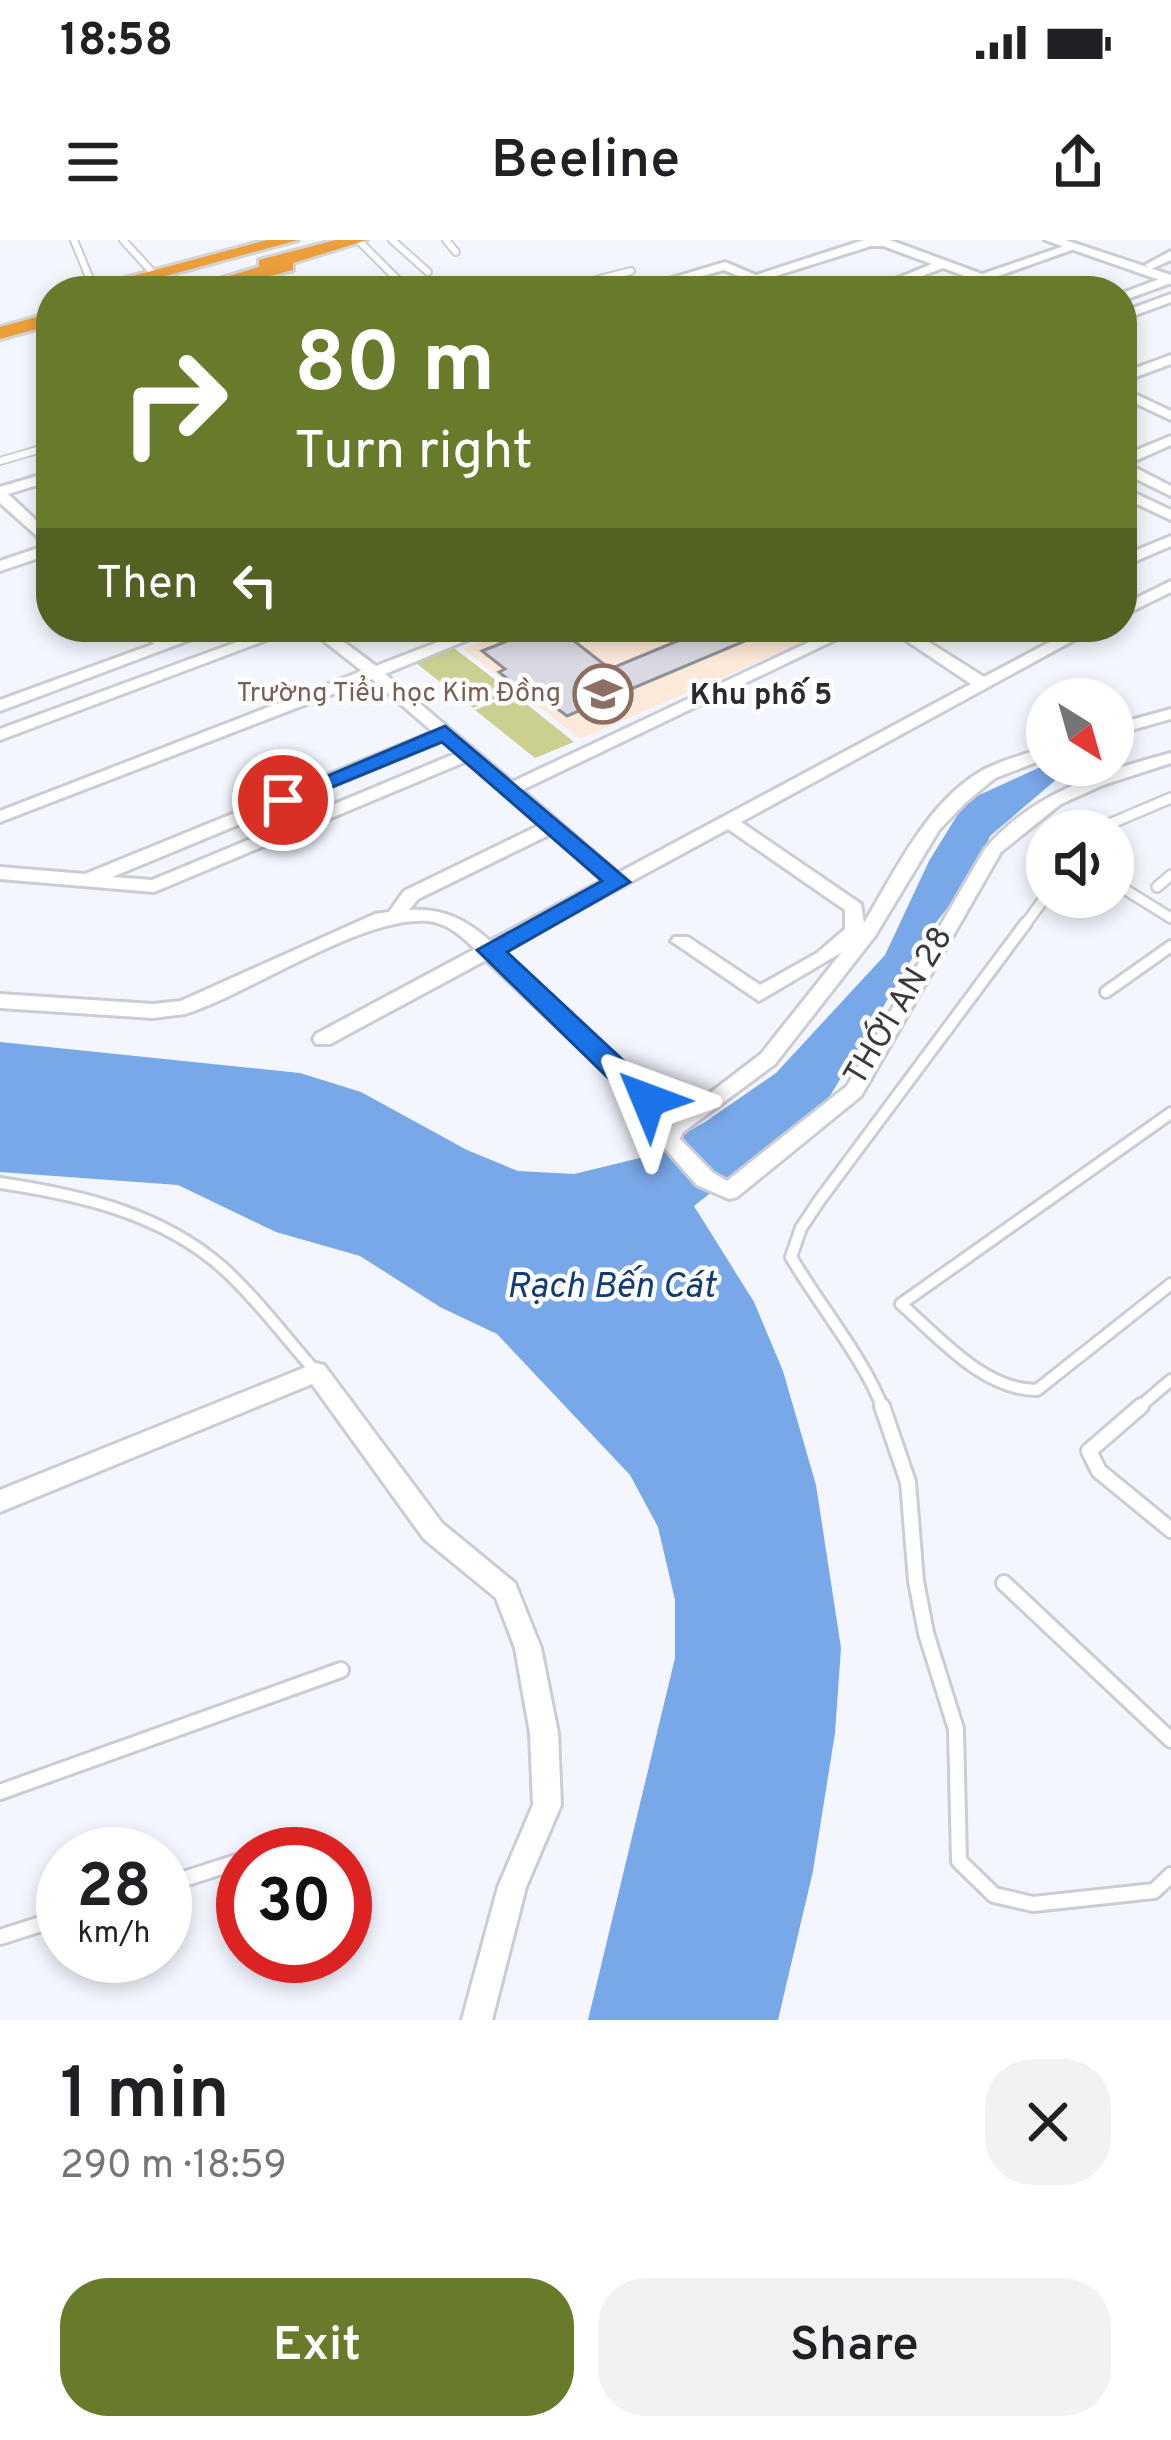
<!DOCTYPE html>
<html lang="en">
<head>
<meta charset="utf-8">
<style>
  :root { --surface:#fff; --page:#f2f2f2; --text:#202124; --muted:#757577; --accent:#687b2b }
  body { margin:0; font-family:Overpass,sans-serif; background:var(--page); color:var(--text); height:100vh; display:flex; flex-direction:column; font-size:45px; white-space:nowrap }
  * { box-sizing:border-box; margin:0 }
  p { font-size:39px; color:var(--muted) }
  .icon { flex:none; width:66px; height:66px; fill:none; stroke:currentColor; stroke-width:2; stroke-linecap:round; stroke-linejoin:round }
  .map { position:relative; height:1780px; overflow:hidden }
  .details { display:flex; flex-direction:column; background:var(--surface); flex:1 }
  .details>* { flex:none }
  .guide { position:absolute; left:36px; top:36px; width:1101px; height:366px; border-radius:48px; box-shadow:0 6px 18px #0003; background:#687b2b; color:#fff; overflow:hidden }
  .needle { width:78px; rotate:143deg }
  .controls { position:absolute; left:1026px; top:438px; display:grid; gap:24px }
  .controls a { display:grid; place-items:center; width:108px; height:108px; border-radius:50%; background:var(--surface); box-shadow:0 6px 18px #0003; font-size:60px }
  .speed { position:absolute; left:36px; top:1587px; display:flex; gap:24px; font-size:60px; font-weight:700; text-align:center }
  .speed>* { display:grid; place-content:center; width:156px; height:156px; border-radius:50%; background:var(--surface); box-shadow:0 6px 18px #0003; line-height:1 }
  .speed small { font-size:30px; font-weight:400 }
  .speed .limit { border:18px solid #d22; background:#fff; color:#111 }
  .pin { position:absolute; display:grid; place-items:center; width:102px; height:102px; color:#fff; margin:-51px; border:6px solid #fff; border-radius:50%; box-shadow:0 3px 12px #0007 }
  .me { position:absolute; width:132px; margin:-66px; rotate:314deg; stroke-linejoin:round; filter:drop-shadow(0 0 9px #0008) }
  .turn { display:flex; align-items:center; gap:42px; height:252px; padding:0 60px; font-size:54px }
  .turn .icon { width:156px; height:156px; stroke-width:2.5 }
  .turn b { display:block; font-size:84px; line-height:102px }
  .then { display:flex; align-items:center; height:114px; padding:0 60px; background:#0003; gap:24px; font-size:45px }
  .round { display:grid; place-items:center; flex:none; width:126px; height:126px; border-radius:48px; background:var(--page) }
  .headline { display:flex; align-items:center; justify-content:space-between; height:204px; padding:0 60px }
  h1 { font-size:72px; font-weight:600; line-height:90px }
  .primary-button { display:flex; gap:24px; margin-top:auto; padding:24px 60px }
  .primary-button a { flex:1; height:138px; border-radius:48px; background:var(--accent); color:#fff; font-size:48px; font-weight:600; line-height:138px; text-align:center }
  .primary-button a+a { background:var(--page); color:var(--text) }
  .status { display:flex; justify-content:space-between; align-items:center; height:84px; padding:0 60px; background:var(--surface); direction:ltr }
  .status svg { height:33px; fill:currentColor }
  header { display:flex; justify-content:space-between; align-items:center; height:156px; padding:0 60px; background:var(--surface); font-size:54px; font-weight:600 }
  .map>svg:first-child { display:block }
  .education { fill:#fde9d9 }
  .green { fill:#cbcf90 }
  .water { fill:#79a8e8 }
  .building { fill:#dad9e2; stroke:#8f8f97; stroke-width:3 }
  .lines { fill:none; stroke-linecap:round; stroke-linejoin:round }
  .service-far3-casing { stroke:#cbcdd5; stroke-width:10 }
  .service-far2-casing { stroke:#cbcdd5; stroke-width:14 }
  .service-far1-casing { stroke:#cbcdd5; stroke-width:16 }
  .service-casing { stroke:#cbcdd5; stroke-width:20 }
  .minor-casing { stroke:#cbcdd5; stroke-width:6 }
  .tertiary-casing { stroke:#cbcdd5; stroke-width:6 }
  .trunk-casing { stroke:#d3d4d4; stroke-width:6 }
  .service-far3 { stroke:#fff; stroke-width:6 }
  .service-far2 { stroke:#fff; stroke-width:9 }
  .service-far1 { stroke:#fff; stroke-width:10 }
  .service { stroke:#fff; stroke-width:14 }
  .minor { fill:#fff; fill-rule:evenodd }
  .tertiary { fill:#fff; fill-rule:evenodd }
  .trunk { fill:#ec9e3b; fill-rule:evenodd }
  .route { fill:#1a73e8; stroke:#114b97; stroke-width:3 }
  .labels { text-anchor:middle; dominant-baseline:central; stroke-width:9; stroke-linejoin:round; paint-order:stroke }
  .far-education-label { font-size:27px; fill:#785e54; stroke:#fff; text-anchor:end }
  .far-neighbourhood-label { font-size:30px; font-weight:bold; fill:#2a2b32; stroke:#fff }
  .street-label { font-size:33px; fill:#393a3d; stroke:#fff }
  .water-label { font-size:36px; font-style:italic; fill:#0f3c75; stroke:#fff }
</style>
</head>
<body>
<div class="status"><b>18:58</b><svg viewBox="0 0 49 12"><path d="M0 12V9h3v3zM5 12V6h3v6zM10 12V3h3v9zM15 12V0h3v12zM26 1h20v11H26zM47 4h2v5h-2z"/></svg></div>
<header><svg class="icon" aria-label="menu" viewBox="0 0 24 24"><path d="M4 6h16M4 12h16M4 18h16"/></svg>Beeline<svg class="icon" aria-label="share" viewBox="0 0 24 24"><path d="M12 15V3M7 8l5-5 5 5M5 13v7h14v-7"/></svg></header>
<div class="map">
<svg width="1171" height="1780" viewBox="0 0 1171 1780">
  <rect width="100%" height="100%" fill="#f4f6ff"/>
  <polygon class="education" points="518,387 839,387 580,499 463,409"/>
  <g class="green">
    <polygon points="454,408 511,452 473,468 416,423"/>
    <polygon points="514,454 574,502 535,518 475,470"/>
  </g>
  <polygon class="water" points="1047,524 1087,525 1064,533 990,596 973,636 926,695 827,861 694,966 754,1062 783,1131 816,1245 841,1408 835,1493 813,1631 778,1780 588,1780 675,1418 675,1360 658,1287 630,1235 497,1094 440,1067 360,1016 276,992 178,945 0,932 0,802 300,833 361,852 467,910 518,931 574,934 640,918 705,882 776,833 885,715 929,621 966,561"/>
  <polygon class="building" points="543,387 608,387 574,401 610,429 711,387 778,387 567,476 542,457 535,461 499,432 505,429 482,411"/>
  <g class="lines">
    <g class="service-far3-casing">
      <g id="service-far3">
        <polyline points="74,0 94,49"/>
        <polyline points="123,0 154,34"/>
        <polyline points="358,0 400,42"/>
        <polyline points="392,0 428,32"/>
        <polyline points="446,0 456,12"/>
        <polyline points="584,51 588,42 631,31"/>
        <polyline points="0,221 51,206"/>
      </g>
    </g>
    <g class="service-far2-casing">
      <g id="service-far2">
        <polyline points="1093,591 1171,558"/>
        <polyline points="1113,642 1171,678"/>
        <polyline points="1157,647 1171,635"/>
        <polyline points="1024,686 1047,655"/>
      </g>
    </g>
    <g class="service-far1-casing">
      <g id="service-far1">
        <polyline points="1106,752 1171,706"/>
        <path d="M1171 873 901 1064C939 1097 983 1150 1037 1150L1171 1044"/>
        <path d="M0 943C80 955 161 973 223 1028 257 1059 285 1097 316 1132"/>
        <path d="M883 1169C865 1120 819 1065 791 1017L801 988 819 961 1026 683"/>
        <polyline points="1137,1169 1171,1140"/>
      </g>
    </g>
    <g class="service-casing">
      <g id="service">
        <polyline points="882,1166 908,1242 916,1341 926,1393 956,1489 959,1621 994,1655 1033,1664 1154,1651 1171,1635"/>
        <polyline points="1141,1166 1089,1211 1099,1231 1171,1290"/>
        <polyline points="1004,1343 1171,1500"/>
        <polyline points="0,1552 341,1430"/>
        <polyline points="165,1645 243,1620"/>
        <polyline points="0,1697 63,1677"/>
      </g>
    </g>
    <g class="minor-casing">
      <g id="minor">
        <polygon points="864,0 890,0 982,34 1070,4 1080,7 956,51 938,51 970,38 943,28 883,51 866,51 932,24 883,6 871,6 766,39 789,51 773,51 724,30 648,51 628,51 725,22 756,35"/>
        <polygon points="1171,11 1171,20 1151,29 1145,25"/>
        <polygon points="1165,37 1171,37 1171,43 1122,61 1122,53"/>
        <polygon points="1171,54 1171,62 1122,80 1122,72"/>
        <polygon points="1171,115 1171,124 1122,142 1122,133"/>
        <polygon points="1122,148 1171,171 1171,180 1122,157"/>
        <polygon points="1171,196 1171,205 1128,224 1171,246 1171,256 1122,232 1122,216"/>
        <polygon points="51,232 51,241 8,254 51,294 51,314 0,331 0,321 47,305 0,263 0,247"/>
        <polygon points="1122,247 1171,270 1171,280 1122,257"/>
        <polygon points="1171,296 1171,306 1122,327 1122,316"/>
        <polygon points="1171,341 1171,352 1122,376 1122,365"/>
        <polygon points="136,387 153,387 167,399 201,387 224,387 0,471 0,460 154,404"/>
        <polygon points="278,387 301,387 0,500 0,489"/>
        <path d="M306 387H324L376 426 477 387H499L385 434 512 542 841 387H862L522 550 618 633 971 444 886 387H905L984 437 1078 387H1098L741 582 861 664 864 683C896 630 928 560 985 529 1004 520 1027 513 1047 507V518L995 538 965 563 939 590 875 696 775 824 682 893 680 899 713 933 727 941 847 846 985 609C1032 553 1103 531 1171 513V523L1103 545 1061 564 1001 612 861 856 737 957 729 959 697 945 662 905 658 900 663 889 761 814 842 712 759 761 671 701 674 697H688L760 745 817 713 845 689V670L728 589 501 712 655 855 658 860 648 867 641 865 486 720 330 804H316L313 799 316 794 475 709C462 696 447 683 428 681 363 675 251 753 185 774L153 778 0 768V754L153 764 181 761 375 674 389 672 404 651 540 585 467 521 154 652 0 639V627L85 634 433 492 372 439 0 582V571L362 431ZM443 500 457 513 152 640 112 637ZM551 594 604 640 490 701C465 679 443 668 409 670L418 659Z"/>
        <polygon points="932,387 982,387 965,396 934,390"/>
        <polygon points="1171,469 1171,479 1113,495 1113,485"/>
        <polygon points="316,1123 324,1125 442,1283 515,1343 541,1408 558,1493 561,1565 526,1647 492,1780 462,1780 498,1647 533,1565 530,1493 515,1408 496,1358 424,1299 312,1144 0,1272 0,1250"/>
      </g>
    </g>
    <g class="tertiary-casing">
      <polygon id="tertiary" points="1045,0 1065,0 1171,35 1171,44"/>
    </g>
    <g class="trunk-casing">
      <g id="trunk">
        <polygon points="267,0 298,0 110,51 77,51"/>
        <polygon points="336,0 367,0 293,23 293,30 212,51 179,51 259,27 259,20"/>
        <polygon points="51,73 51,85 0,99 0,87"/>
      </g>
    </g>
    <use href="#service-far3" class="service-far3"/>
    <use href="#service-far2" class="service-far2"/>
    <use href="#service-far1" class="service-far1"/>
    <use href="#service" class="service"/>
    <use href="#minor" class="minor"/>
    <use href="#tertiary" class="tertiary"/>
    <use href="#trunk" class="trunk"/>
  </g>
  <polygon class="route" points="445,486 630,642 507,712 658,853 661,860 658,867 638,867 477,710 602,641 442,502 291,564 275,564 271,560"/>
  <defs>
    <g id="school-ring" transform="scale(3)"><circle r="9.5" fill="#fff" stroke="#8d6e63" stroke-width="1.5"/><path d="M0-5L7-2L0 1L-7-2ZM-4 1L0 2.5L4 1V4Q0 6-4 4Z" fill="#8d6e63"/></g>
  </defs>
  <g fill-rule="evenodd">
    <use href="#school-ring" x="603" y="454"/>
  </g>
  <g class="labels">
    <g class="far-education-label">
      <text x="561" y="454">Trường Tiểu học Kim Đồng</text>
    </g>
    <g class="far-neighbourhood-label">
      <text x="761" y="456">Khu phố 5</text>
    </g>
    <g class="street-label">
      <text transform="translate(900 767) rotate(-59)">THỚI AN 28</text>
    </g>
    <g class="water-label">
      <text x="611" y="1048">Rạch Bến Cát</text>
    </g>
  </g>
</svg>
<div class="controls">
<a><svg class="needle" viewBox="-14 -14 28 28"><path d="M0-13l5 13h-10z" fill="#e53935"/><path d="M0 13l5-13h-10z" fill="#757577"/></svg></a>
<a><svg class="icon" aria-label="sound" viewBox="0 0 24 24"><path d="M4 9h4l5-4v14l-5-4H4zM17 9q2 3 0 6"/></svg></a>
</div>
<div class="speed"><div>28<small>km/h</small></div><div class="limit">30</div></div>
<div class="pin" style="left:283px;top:560px;background:#d93025"><svg class="icon" aria-label="arrive" viewBox="0 0 24 24"><path d="M6 21V4h12l-3 4 3 4H6"/></svg></div>
<svg class="me" style="left:648px;top:860px" viewBox="-20 -20 40 40"><path d="M0-17L14 15 0 8-14 15z" fill="#1a73e8" stroke="#fff" stroke-width="4"/></svg>
<div class="guide">
<div class="turn"><svg class="icon" aria-label="right" viewBox="0 0 24 24"><path d="M7 20v-9h11M14 6l5 5-5 5"/></svg><div><b>80 m</b>Turn right</div></div>
<div class="then">Then<svg class="icon" aria-label="left" viewBox="0 0 24 24"><path d="M17 20v-9H6M10 6l-5 5 5 5"/></svg></div>
</div>
</div>
<section class="details">
<div class="headline"><div><h1>1 min</h1><p>290 m · 18:59</p></div><a class="round"><svg class="icon" aria-label="close" viewBox="0 0 24 24"><path d="M6 6l12 12M18 6L6 18"/></svg></a></div>
<div class="primary-button"><a>Exit</a><a>Share</a></div>
</section>
</body>
</html>
